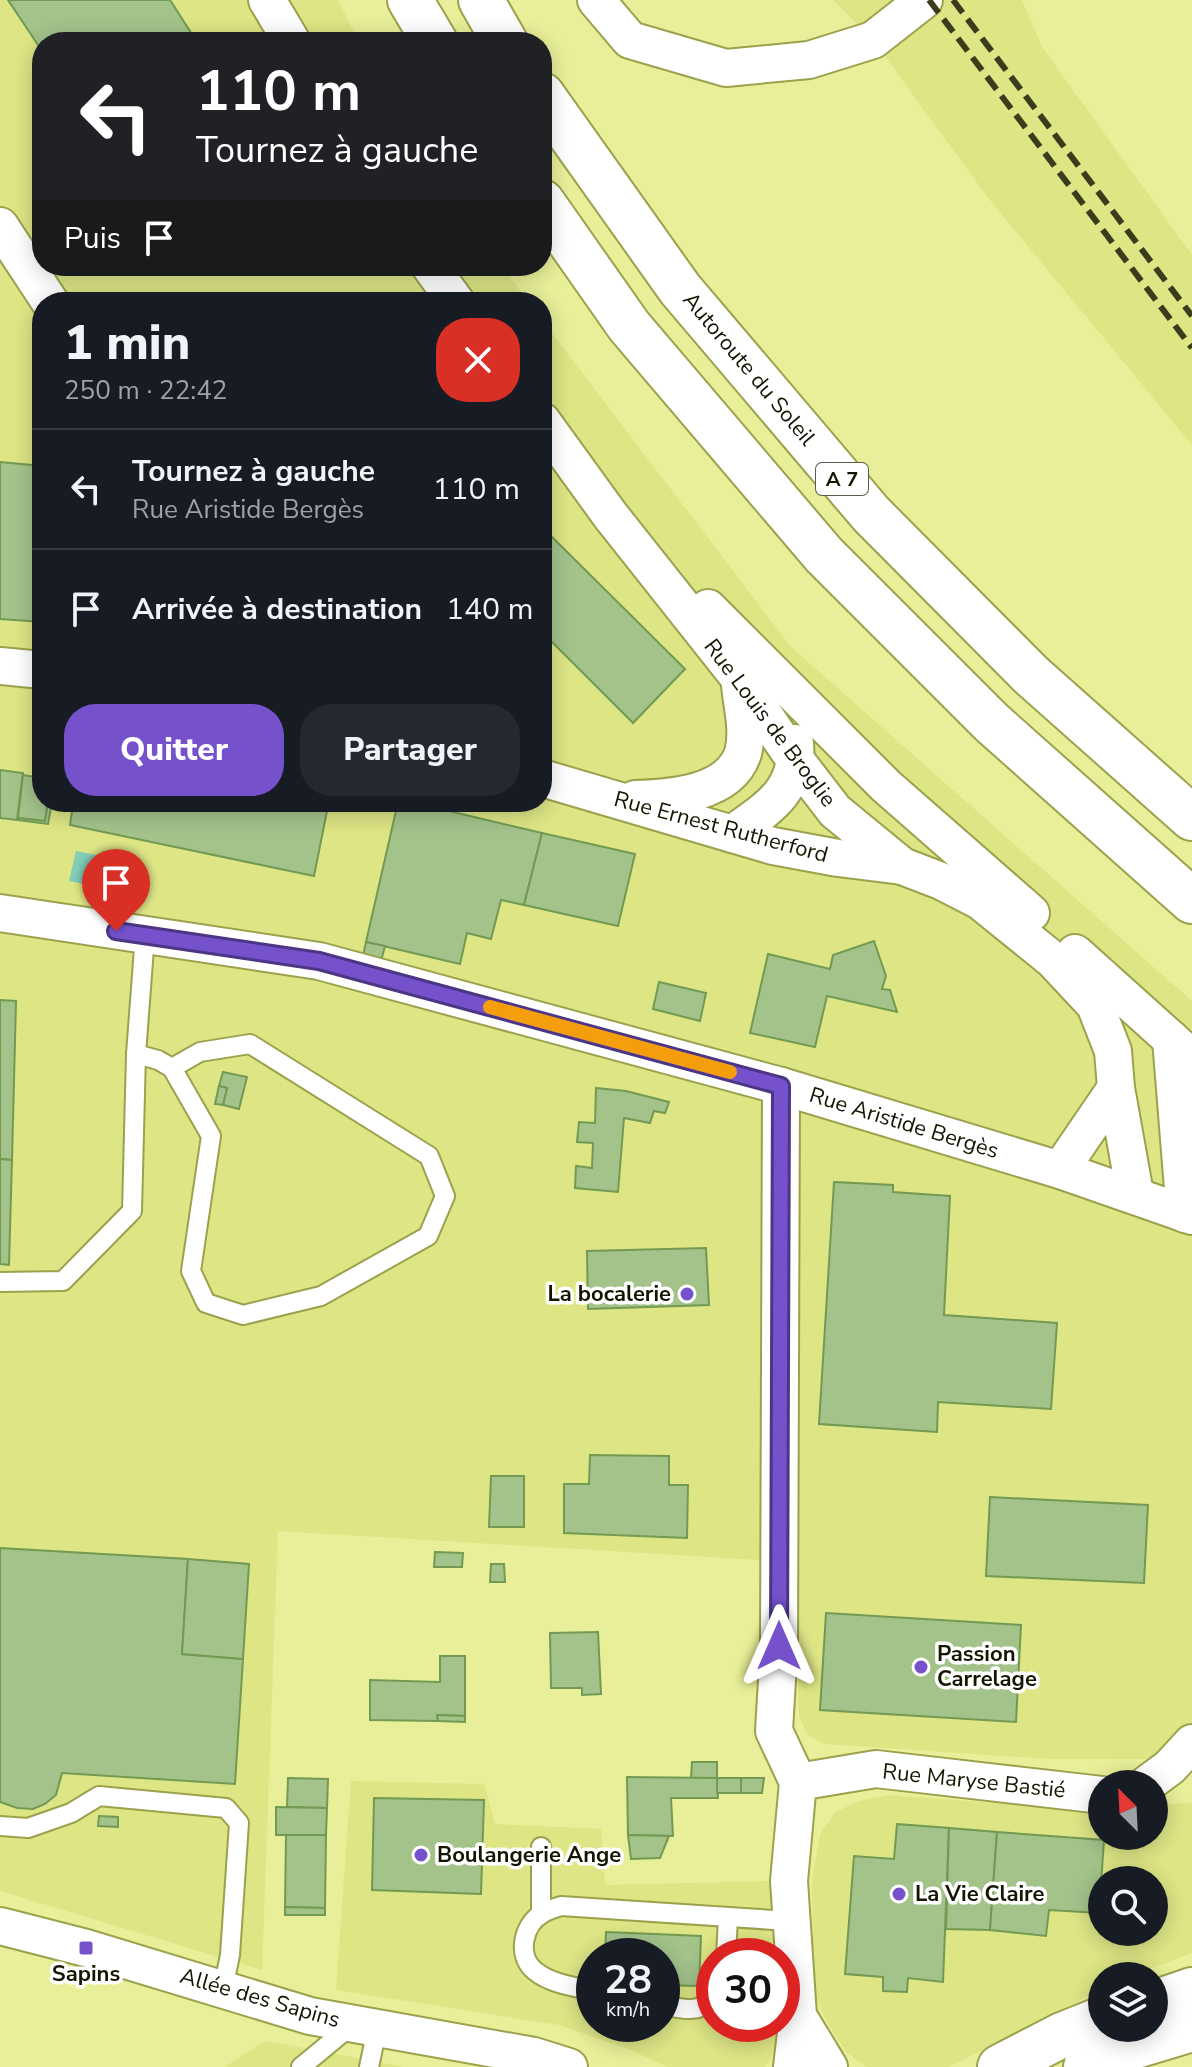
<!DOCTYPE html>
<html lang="fr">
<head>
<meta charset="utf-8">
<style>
  :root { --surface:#171b24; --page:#242831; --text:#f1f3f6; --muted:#9ea1a6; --line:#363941; --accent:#7552cc }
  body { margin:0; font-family:"Nunito Sans",sans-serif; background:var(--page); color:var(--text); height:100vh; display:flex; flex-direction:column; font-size:30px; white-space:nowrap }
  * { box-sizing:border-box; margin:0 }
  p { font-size:26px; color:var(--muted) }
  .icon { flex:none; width:44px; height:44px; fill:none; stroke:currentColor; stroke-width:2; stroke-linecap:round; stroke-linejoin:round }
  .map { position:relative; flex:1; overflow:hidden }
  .drawer { position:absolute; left:32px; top:292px; width:520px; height:520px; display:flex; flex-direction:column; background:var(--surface); border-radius:32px; box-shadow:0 4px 20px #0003 }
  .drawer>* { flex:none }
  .top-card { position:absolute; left:32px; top:32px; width:520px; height:244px; border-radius:32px; box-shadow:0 4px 20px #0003; background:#202124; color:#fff; overflow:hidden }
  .needle { width:52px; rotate:336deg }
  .fabs { position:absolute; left:1088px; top:1770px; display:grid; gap:16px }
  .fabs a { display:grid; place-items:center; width:80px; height:80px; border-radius:50%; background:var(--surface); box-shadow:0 4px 20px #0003; font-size:40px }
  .speed { position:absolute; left:576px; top:1938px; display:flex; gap:16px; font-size:40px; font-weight:700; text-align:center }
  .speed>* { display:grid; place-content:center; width:104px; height:104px; border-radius:50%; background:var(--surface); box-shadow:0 4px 20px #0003; line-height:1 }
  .speed small { font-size:20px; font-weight:400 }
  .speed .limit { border:12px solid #d22; background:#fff; color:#111 }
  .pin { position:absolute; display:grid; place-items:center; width:68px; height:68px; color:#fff; margin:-82px -34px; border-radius:50% 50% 50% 0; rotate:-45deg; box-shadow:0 0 8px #0007 }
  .pin .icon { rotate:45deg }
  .me { position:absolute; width:88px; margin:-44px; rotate:0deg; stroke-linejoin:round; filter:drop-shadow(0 0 6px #0008) }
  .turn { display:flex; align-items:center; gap:28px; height:168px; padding:0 32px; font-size:36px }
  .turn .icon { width:104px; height:104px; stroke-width:2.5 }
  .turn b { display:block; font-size:56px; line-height:68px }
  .then { display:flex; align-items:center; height:76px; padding:0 32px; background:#0003; gap:16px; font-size:30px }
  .round { display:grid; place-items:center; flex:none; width:84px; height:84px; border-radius:32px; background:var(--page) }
  .headline { display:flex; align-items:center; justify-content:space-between; height:136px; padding:0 32px }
  h1 { font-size:48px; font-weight:800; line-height:60px }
  .action { display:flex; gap:16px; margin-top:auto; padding:16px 32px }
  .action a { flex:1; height:92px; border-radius:32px; background:var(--accent); color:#fff; font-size:32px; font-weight:800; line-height:92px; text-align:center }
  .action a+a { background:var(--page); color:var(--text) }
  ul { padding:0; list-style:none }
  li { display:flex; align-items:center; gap:24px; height:120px; padding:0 32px; border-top:2px solid var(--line) }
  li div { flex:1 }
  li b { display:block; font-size:30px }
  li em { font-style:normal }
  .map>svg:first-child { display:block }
  .built { fill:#dde585; fill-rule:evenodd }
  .water { fill:#82ceb6 }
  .building { fill:#a3c38b; stroke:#729a52; stroke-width:2 }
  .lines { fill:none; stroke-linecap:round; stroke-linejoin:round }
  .service-casing { stroke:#9ba14c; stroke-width:22 }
  .minor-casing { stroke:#9ba14c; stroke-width:40 }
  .primary-casing { stroke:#9ba14c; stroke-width:48 }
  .motorway-casing { stroke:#9ba14c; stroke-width:48 }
  .service { stroke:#fff; stroke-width:18 }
  .minor { stroke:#fff; stroke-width:36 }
  .primary { stroke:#fff; stroke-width:44 }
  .motorway { stroke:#fff; stroke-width:44 }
  .rail { stroke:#3a3c1b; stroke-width:6; stroke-dasharray:16 8; stroke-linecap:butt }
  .route-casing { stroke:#4c3585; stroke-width:20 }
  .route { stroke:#7552cc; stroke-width:14 }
  .slow { stroke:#f59e0b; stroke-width:14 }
  .poi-dot { fill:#7552cc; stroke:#fff; stroke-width:3 }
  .labels { text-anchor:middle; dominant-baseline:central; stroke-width:7; stroke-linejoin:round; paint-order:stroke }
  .shield { fill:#fff; stroke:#5b5c4c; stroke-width:2 }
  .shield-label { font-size:20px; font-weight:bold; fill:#151600 }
  .street-label { font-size:22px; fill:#151600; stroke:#fff }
  .poi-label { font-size:22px; font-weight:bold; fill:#151600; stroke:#fff; text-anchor:start }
</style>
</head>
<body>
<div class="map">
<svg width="1192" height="2067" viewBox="0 0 1192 2067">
  <rect width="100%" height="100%" fill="#e8ef98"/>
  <g class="built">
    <polygon points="0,0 338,0 359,42 42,42 42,266 501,266 529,302 42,302 42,802 542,802 542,320 791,647 1192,1001 1192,1759 1048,1759 824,1744 808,1735 799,1717 795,1562 278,1531 262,1970 0,1891"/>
    <polygon points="833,0 1022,0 1042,47 1192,255 1192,445 989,199 873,40"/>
    <path d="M351 1781 484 1784 495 1824 601 1829 605 1885 773 1881 775 1956H714V2024H776V2051L765 2067H668L626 2048 559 2025 336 1990ZM594 1956H662V2024H594Z"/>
    <path d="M889 1795 1102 1811V1836H1154V1806L1192 1802V1953L1131 1976H1102V1988L1023 2031 948 2067H868L863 2065 846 2052 828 2024 818 2003 813 1984 812 1880 820 1834 835 1812 860 1801ZM1102 1880H1154V1932H1102Z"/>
    <polygon points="266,2041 405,2067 224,2067"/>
  </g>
  <polygon class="water" points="76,851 132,862 126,893 69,881"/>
  <g class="building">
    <polygon points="8,0 170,0 197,42 42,42 42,51"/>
    <polygon points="0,462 42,466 42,622 0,619"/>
    <polygon points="542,527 685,669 633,723 542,632"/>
    <polygon points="0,770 23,773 17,820 0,818"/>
    <polygon points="23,775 42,778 42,802 48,802 45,821 18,818"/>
    <polygon points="48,802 52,802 48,824 17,820 18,818 45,821"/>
    <polygon points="64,802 334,802 333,807 328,806 314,876 70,825 73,804"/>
    <polygon points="398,802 411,802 542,833 524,905 501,900 491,939 467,933 460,964 366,942"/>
    <polygon points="542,833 635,854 618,926 524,905"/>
    <polygon points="874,941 886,976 882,989 890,990 897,1012 827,996 815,1047 750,1033 768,954 830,969 833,955"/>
    <polygon points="366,942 385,946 380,965 362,961"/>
    <polygon points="659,982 706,993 700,1021 653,1009"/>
    <polygon points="0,1000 16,1001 12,1160 0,1159"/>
    <polygon points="223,1072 247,1077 239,1109 223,1105 227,1088 219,1086"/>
    <polygon points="219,1086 227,1088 223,1105 215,1104"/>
    <polygon points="596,1088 626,1091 669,1102 665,1113 654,1111 650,1123 624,1118 618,1192 575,1188 576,1166 592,1168 593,1143 577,1142 579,1122 595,1123"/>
    <polygon points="0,1159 12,1160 9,1265 0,1264"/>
    <polygon points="834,1182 893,1185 893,1192 950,1196 944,1315 1057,1323 1051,1409 938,1402 937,1432 819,1424"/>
    <polygon points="706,1248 709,1305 588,1309 587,1251"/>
    <polygon points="590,1455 669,1456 669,1485 688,1485 687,1538 564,1533 564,1484 589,1484"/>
    <polygon points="491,1476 524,1476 524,1527 489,1527"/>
    <polygon points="990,1497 1148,1505 1144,1583 986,1576"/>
    <polygon points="0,1548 188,1559 182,1654 243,1659 235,1784 62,1773 56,1795 45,1804 33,1809 17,1808 0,1802"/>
    <polygon points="435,1552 463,1553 462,1567 434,1567"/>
    <polygon points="188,1559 249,1564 243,1659 182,1654"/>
    <polygon points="491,1564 504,1564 505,1582 490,1582"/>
    <polygon points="826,1613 1021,1625 1016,1722 820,1710"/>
    <polygon points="598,1632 601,1694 582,1695 582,1688 551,1688 550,1633"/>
    <polygon points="440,1656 465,1656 465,1716 437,1715 438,1721 370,1720 370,1680 440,1682"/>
    <polygon points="437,1715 465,1716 465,1722 438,1721"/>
    <polygon points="692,1762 717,1762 717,1778 691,1778"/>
    <polygon points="627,1777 717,1778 718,1798 671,1798 673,1836 628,1835"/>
    <polygon points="288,1778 328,1779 327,1808 287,1807"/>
    <rect x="717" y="1778" width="24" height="15"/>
    <polygon points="741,1778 764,1778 762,1793 741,1793"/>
    <polygon points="374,1798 484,1800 481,1894 372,1890"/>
    <polygon points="276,1807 327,1808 326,1835 276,1835"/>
    <polygon points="99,1816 118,1817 118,1827 98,1826"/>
    <polygon points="897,1824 949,1828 943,1982 908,1978 907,1992 883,1991 883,1977 845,1974 854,1856 894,1859"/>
    <polygon points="949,1828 997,1832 990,1930 946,1929"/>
    <polygon points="997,1832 1104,1840 1099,1913 1049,1910 1046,1936 990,1930"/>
    <polygon points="286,1835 326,1835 325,1908 285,1907"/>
    <polygon points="628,1835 669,1836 660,1858 631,1859"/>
    <polygon points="285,1907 325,1908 325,1915 285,1915"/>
    <polygon points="606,1932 701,1936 699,1986 662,1985 662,1956 605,1956"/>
  </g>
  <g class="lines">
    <g class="service-casing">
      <g id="service">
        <polyline points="136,1054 158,1060 172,1068 211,1136 191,1271 206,1303 243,1315 321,1296 428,1236 445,1196 429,1156 250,1044 200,1052 172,1068"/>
        <polyline points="0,1282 63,1281 132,1211 136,1054 145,935"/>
        <polyline points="0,1826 28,1828 71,1813 99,1796 226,1808 239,1823 230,1955 223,1989"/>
        <polyline points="541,1847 541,1913"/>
        <polyline points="726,1956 728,1917"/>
        <path d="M594 1991C575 1987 551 1984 535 1971 516 1956 523 1924 543 1913 548 1910 555 1908 561 1906L789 1921"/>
        <path d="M662 2005C682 2009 696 2013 714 2001"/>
        <polyline points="301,2067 353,2024"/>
        <polyline points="369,2067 377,2029"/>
      </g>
    </g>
    <g class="minor-casing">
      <g id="minor">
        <polyline points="267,0 292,42"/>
        <polyline points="596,0 630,40 726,68 809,60 873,40 924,0"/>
        <polyline points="0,226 50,302"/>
        <polyline points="430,266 456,302"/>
        <polyline points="542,421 610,515 740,679 788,750 835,811 902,866 941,881 980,901 1053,960 1095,1005 1113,1051 1116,1088 1135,1194"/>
        <polyline points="708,608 886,786 1031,913"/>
        <polyline points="0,666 42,670"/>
        <polyline points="542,778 773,846 838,858 902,866"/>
        <path d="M635 799C671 798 730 794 743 753 749 731 742 707 740 685"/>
        <path d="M732 834C767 809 799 791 795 743"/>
        <polyline points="0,913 319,961 781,1086 1060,1170 1192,1216"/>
        <polyline points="1075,953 1192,1058"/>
        <polyline points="1171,1039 1185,1214"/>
        <polyline points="781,1086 779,1646 774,1731 798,1782 789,1881 798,2016 792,2067"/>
        <polyline points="1060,1170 1116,1088"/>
        <polyline points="798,1782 876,1769 1102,1795"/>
        <polyline points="1147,1784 1170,1767 1192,1743"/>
        <polyline points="0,1926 86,1948 310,2016 534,2056 569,2067"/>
        <polyline points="798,2016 829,2067"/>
      </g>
    </g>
    <g class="primary-casing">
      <g id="primary">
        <polyline points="1154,2003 1192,1990"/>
        <polyline points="1000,2067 1062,2035 1102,2019"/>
        <polyline points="1086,2067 1119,2051 1192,2029"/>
      </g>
    </g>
    <g class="motorway-casing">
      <g id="motorway">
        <polyline points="410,0 435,42"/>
        <polyline points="481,0 505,42"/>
        <polyline points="542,95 680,289 871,514 1031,675 1192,818"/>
        <polyline points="542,202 629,326 824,555 991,722 1192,901"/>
      </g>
    </g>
    <use href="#service" class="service"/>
    <use href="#minor" class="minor"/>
    <use href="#primary" class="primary"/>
    <use href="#motorway" class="motorway"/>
    <g class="rail">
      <polyline points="929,0 1192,348"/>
      <polyline points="953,0 1192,316"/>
    </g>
  </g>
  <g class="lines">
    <g class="route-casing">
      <polyline id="route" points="116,931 319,961 781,1086 779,1646"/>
    </g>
    <use href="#route" class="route"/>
    <polyline class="slow" points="490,1007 730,1072"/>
  </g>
  <g class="poi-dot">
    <circle cx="687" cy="1294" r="8"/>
    <circle cx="921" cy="1667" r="8"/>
    <circle cx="421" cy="1855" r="8"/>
    <circle cx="899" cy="1894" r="8"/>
    <rect x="78" y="1940" width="16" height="16" rx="4"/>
  </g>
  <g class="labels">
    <rect class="shield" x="816" y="463" width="52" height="32" rx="6"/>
    <g class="shield-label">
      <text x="842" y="479">A 7</text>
    </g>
    <g class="street-label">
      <text transform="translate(749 369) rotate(50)">Autoroute du Soleil</text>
      <text transform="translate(770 723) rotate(53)">Rue Louis de Broglie</text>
      <text transform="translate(721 827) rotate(15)">Rue Ernest Rutherford</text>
      <text transform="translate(904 1123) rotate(17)">Rue Aristide Bergès</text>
      <text transform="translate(974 1781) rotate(6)">Rue Maryse Bastié</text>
      <text transform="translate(260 1998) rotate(16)">Allée des Sapins</text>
    </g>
    <g class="poi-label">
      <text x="671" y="1294" text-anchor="end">La bocalerie</text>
      <text x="937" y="1654">Passion<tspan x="937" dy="25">Carrelage</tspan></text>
      <text x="437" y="1855">Boulangerie Ange</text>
      <text x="915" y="1894">La Vie Claire</text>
      <text x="86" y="1974" text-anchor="middle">Sapins</text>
    </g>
  </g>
</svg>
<div class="fabs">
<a><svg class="needle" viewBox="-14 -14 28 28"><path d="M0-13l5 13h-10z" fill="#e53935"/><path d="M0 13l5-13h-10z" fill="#9ea1a6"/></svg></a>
<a><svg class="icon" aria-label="search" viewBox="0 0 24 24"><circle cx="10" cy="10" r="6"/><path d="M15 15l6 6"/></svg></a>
<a><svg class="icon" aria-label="layers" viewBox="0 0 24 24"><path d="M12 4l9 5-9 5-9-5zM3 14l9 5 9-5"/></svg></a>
</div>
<div class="speed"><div>28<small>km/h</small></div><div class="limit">30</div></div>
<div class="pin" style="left:116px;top:931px;background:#d93025"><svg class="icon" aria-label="arrive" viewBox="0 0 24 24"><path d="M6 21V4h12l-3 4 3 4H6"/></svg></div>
<svg class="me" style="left:779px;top:1646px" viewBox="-20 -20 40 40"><path d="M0-17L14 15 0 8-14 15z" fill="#7552cc" stroke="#fff" stroke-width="4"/></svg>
<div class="top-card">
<div class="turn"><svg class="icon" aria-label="left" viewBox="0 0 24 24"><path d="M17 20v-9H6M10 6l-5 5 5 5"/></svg><div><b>110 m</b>Tournez à gauche</div></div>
<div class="then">Puis<svg class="icon" aria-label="arrive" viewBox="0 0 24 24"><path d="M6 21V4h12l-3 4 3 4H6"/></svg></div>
</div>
<section class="drawer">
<div class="headline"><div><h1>1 min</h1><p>250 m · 22:42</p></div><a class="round" style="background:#d93025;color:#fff"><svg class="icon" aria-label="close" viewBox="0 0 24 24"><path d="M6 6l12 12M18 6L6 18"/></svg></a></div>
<ul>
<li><svg class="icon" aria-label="left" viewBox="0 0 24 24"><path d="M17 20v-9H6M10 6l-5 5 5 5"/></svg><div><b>Tournez à gauche</b><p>Rue Aristide Bergès</p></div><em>110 m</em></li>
<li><svg class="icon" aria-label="arrive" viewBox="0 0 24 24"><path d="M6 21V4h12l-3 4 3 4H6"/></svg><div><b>Arrivée à destination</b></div><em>140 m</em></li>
</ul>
<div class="action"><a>Quitter</a><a>Partager</a></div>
</section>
</div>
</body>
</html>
